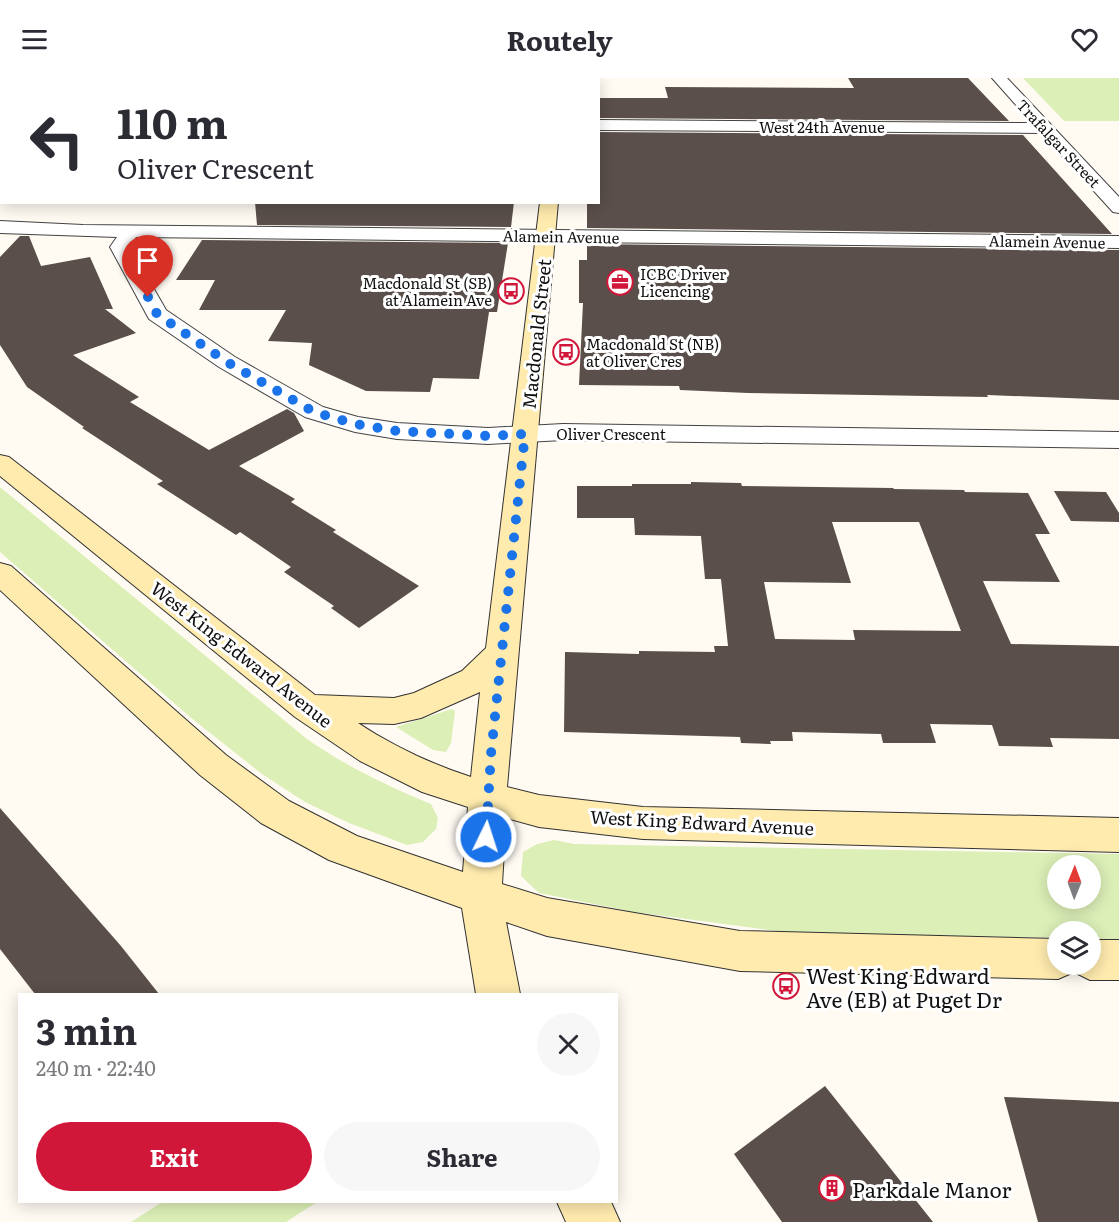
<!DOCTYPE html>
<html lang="en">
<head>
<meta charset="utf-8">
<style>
  :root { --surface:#fff; --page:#f7f7f7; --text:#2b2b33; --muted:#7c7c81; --accent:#d0173a }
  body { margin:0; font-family:Literata,serif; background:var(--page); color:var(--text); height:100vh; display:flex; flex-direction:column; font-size:22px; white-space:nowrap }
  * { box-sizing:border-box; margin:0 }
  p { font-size:20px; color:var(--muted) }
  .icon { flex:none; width:33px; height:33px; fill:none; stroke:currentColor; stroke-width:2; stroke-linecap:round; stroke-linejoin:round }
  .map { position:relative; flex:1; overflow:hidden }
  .sheet { position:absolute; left:18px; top:915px; width:600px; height:210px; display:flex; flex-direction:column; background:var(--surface); border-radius:0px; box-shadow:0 3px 15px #0003 }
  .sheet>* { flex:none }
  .top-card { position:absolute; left:0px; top:0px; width:600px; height:126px; box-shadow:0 3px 15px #0003; background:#fff; color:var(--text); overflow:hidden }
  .needle { width:39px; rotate:1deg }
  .buttons { position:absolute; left:1047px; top:777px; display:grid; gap:12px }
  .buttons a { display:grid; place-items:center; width:54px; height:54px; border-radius:50%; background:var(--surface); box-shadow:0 3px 15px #0003; font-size:30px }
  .pin { position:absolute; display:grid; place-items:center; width:51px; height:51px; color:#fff; margin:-62px -26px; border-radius:50% 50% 50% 0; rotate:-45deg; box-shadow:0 0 6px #0007 }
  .pin .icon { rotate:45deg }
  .me { position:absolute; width:66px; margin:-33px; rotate:4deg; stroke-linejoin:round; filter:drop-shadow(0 0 4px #0008) }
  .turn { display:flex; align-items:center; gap:21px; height:126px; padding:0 18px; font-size:27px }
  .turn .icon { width:78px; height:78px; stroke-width:2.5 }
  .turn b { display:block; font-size:42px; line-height:51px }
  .round { display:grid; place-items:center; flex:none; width:63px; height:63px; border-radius:32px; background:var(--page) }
  .summary { display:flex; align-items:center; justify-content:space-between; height:102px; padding:0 18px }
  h1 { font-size:36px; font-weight:700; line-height:45px }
  .primary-button { display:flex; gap:12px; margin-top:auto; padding:12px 18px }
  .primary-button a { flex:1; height:69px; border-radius:36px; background:var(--accent); color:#fff; font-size:24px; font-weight:700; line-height:69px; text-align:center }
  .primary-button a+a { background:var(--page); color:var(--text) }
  header { display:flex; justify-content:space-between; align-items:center; height:78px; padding:0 18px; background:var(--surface); font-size:27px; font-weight:700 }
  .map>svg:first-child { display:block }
  .green { fill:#dcefb7; fill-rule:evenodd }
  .building { fill:#5a4f4b; fill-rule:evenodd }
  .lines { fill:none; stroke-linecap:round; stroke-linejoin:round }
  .street-casing { stroke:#434343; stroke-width:2 }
  .secondary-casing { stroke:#323232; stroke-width:2 }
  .street { fill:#fff; fill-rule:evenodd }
  .secondary { fill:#ffebae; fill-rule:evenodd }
  .route { stroke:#1a73e8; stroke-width:10; stroke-dasharray:0 18 }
  .labels { text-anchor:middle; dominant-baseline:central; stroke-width:6; stroke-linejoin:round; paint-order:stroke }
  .far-street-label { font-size:15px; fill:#101010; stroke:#fff }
  .far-poi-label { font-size:15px; fill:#101010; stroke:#fff; text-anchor:start }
  .street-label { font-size:18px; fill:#101010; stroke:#fff }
  .near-poi-label { font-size:21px; fill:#101010; stroke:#fff; text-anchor:start }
</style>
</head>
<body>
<header><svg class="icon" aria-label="menu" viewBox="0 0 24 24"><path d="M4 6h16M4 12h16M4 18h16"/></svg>Routely<svg class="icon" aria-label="heart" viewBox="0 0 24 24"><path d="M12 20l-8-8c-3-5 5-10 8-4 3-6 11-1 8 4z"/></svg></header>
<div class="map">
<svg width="1119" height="1144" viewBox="0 0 1119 1144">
  <rect width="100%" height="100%" fill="#fffbf3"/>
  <g class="green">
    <polygon points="1023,0 1119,0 1119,43 1064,43"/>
    <path d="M0 409 307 661C346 688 387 708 431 726L438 740 436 751 423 764 407 767 349 745 305 724 262 696 190 639 0 474Z"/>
    <polygon points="452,631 455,633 451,665 446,674 433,672 396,649"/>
    <path d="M554 762 574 766 625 767 1119 776V861H1091L1090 854H1058L1057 860 784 854 634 834 539 815 521 798 523 774 537 766ZM1058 788H1090V820H1058Z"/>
    <polygon points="162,1124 317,1124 286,1144 131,1144"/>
  </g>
  <g class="building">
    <polygon points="848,0 968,0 1009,43 598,40 598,20 668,20 665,9 854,10"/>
    <polygon points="598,54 1023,57 1112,156 587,150 587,124 598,124"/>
    <polygon points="255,124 514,124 511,149 257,147"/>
    <polygon points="20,158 29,158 41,188 90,179 113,231 105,231 136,255 73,277 139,319 130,324 209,372 287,331 294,335 304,353 239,388 295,421 291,424 336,452 333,454 419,508 359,550 331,530 334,528 284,494 291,489 240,454 236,457 157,406 163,403 82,350 84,349 27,309 0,267 0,179"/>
    <polygon points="202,162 508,165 497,234 489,234 479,301 433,300 430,314 366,313 309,287 312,265 268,263 286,232 199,232 215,202 176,202"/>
    <polygon points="587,166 1119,172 1119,322 987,317 988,319 748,315 680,312 679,308 579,307 583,225 579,225 579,182 587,182"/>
    <path d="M691 404 741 405 742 408 893 410 894 411 964 412 965 414 1028 415 1050 456H1035L1060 504 983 503 1011 566 1119 568V661L1050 660 1053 669 999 668 992 647 930 646 936 665H883L881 656 792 654 793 663H770L771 666 741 665 740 659 564 654 565 574 639 576V573L715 574 714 568H728L721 501H705L701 458 635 457 634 440H577V408H632V406H691ZM832 444H919L961 553 853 552 855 562 775 561 764 504 851 505Z"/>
    <polygon points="1054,413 1106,414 1119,435 1119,444 1071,443"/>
    <polygon points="0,730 121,868 159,916 35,916 0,871"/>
    <polygon points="825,1008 933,1144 782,1144 734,1076"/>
    <polygon points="1004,1019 1119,1024 1119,1144 1038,1144"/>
  </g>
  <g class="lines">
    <g class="street-casing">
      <g id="street">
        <polygon points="143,0 157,0 142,2"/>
        <polygon points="992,0 1007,0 1119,119 1119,135 1113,134 1041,55 598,52 598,42 1032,45"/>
        <rect x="0" y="36" width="2" height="10"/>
        <polygon points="0,143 83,147 1119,158 1119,170 136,159 130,169 166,232 235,279 323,329 358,339 397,345 488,350 563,346 1119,354 1119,370 563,362 488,366 397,361 355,354 305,339 219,289 149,241 110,169 117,159 0,155"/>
      </g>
    </g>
    <g class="secondary-casing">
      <g id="secondary">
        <rect x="552" y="0" width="14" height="2"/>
        <path d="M540 124H558L507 709 539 717 643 729 1119 740V774L643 761 539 749 506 740 502 806 547 820 740 853 1058 861V886H1090V862H1119V902H1090L1074 894 1058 901 740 893 547 858 506 844 520 916H476L462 830 329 782 261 745 200 697 0 512V485L11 488 226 677 289 723 357 758 463 794 468 729 422 714 360 683 295 639 0 398V377L9 379 315 617 394 620 414 615 462 593 486 570ZM480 614 471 699C431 686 393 668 358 645L394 646 421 640Z"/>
        <polygon points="557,1124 611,1124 620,1144 566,1144"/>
      </g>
    </g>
    <use href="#street" class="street"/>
    <use href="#secondary" class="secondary"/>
  </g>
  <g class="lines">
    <polyline class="route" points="148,219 157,236 227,284 314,334 355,346 397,353 488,358 525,356 491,676 486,759"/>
  </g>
  <defs>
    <g id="office-ring" transform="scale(1.35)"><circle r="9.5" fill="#fff" stroke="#d0173a" stroke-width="1.5"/><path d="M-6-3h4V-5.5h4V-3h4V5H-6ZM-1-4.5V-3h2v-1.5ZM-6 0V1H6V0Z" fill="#d0173a"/></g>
    <g id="bus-ring" transform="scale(1.35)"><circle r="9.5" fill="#fff" stroke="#d0173a" stroke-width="1.5"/><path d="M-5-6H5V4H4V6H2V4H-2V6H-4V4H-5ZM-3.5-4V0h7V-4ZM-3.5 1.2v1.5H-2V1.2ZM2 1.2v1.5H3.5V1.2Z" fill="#d0173a"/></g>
    <g id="building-ring" transform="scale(1.35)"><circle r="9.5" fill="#fff" stroke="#d0173a" stroke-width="1.5"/><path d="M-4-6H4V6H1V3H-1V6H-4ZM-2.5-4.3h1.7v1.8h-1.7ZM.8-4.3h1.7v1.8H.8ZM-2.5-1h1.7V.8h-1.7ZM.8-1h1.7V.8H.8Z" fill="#d0173a"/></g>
  </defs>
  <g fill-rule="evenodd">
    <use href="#office-ring" x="620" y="204"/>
    <use href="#bus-ring" x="511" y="213"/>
    <use href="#bus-ring" x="566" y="274"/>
    <use href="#bus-ring" x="786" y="908"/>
    <use href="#building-ring" x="832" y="1110"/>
  </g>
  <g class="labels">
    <g class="far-street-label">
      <text x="822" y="48">West 24th Avenue</text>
      <text transform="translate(1059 65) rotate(47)">Trafalgar Street</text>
      <text transform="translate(561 158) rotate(1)">Alamein Avenue</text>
      <text transform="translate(1047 163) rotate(1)">Alamein Avenue</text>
      <text x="611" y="355">Oliver Crescent</text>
    </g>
    <g class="far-poi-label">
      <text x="640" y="195">ICBC Driver<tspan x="640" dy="17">Licencing</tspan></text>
      <text x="492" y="204" text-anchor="end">Macdonald St (SB)<tspan x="492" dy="17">at Alamein Ave</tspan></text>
      <text x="586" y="265">Macdonald St (NB)<tspan x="586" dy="17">at Oliver Cres</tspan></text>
    </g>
    <g class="street-label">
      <text transform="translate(536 256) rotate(-84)">Macdonald Street</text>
      <text transform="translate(242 576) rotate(38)">West King Edward Avenue</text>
      <text transform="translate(702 744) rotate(3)">West King Edward Avenue</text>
    </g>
    <g class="near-poi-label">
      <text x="806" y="896">West King Edward<tspan x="806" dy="24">Ave (EB) at Puget Dr</tspan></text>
      <text x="852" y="1110">Parkdale Manor</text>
    </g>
  </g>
</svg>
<div class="buttons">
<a><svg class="needle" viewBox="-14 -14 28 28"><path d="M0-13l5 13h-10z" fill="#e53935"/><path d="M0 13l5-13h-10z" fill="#7c7c81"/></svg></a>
<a><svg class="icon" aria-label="layers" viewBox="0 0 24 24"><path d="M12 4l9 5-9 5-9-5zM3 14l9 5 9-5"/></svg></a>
</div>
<div class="pin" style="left:148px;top:219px;background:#d93025"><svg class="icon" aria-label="arrive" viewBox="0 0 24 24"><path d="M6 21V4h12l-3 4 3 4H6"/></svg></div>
<svg class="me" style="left:486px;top:759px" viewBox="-20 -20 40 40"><circle r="17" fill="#1a73e8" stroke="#fff" stroke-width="3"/><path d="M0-11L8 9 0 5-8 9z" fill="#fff"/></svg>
<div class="top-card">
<div class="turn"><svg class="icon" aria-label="left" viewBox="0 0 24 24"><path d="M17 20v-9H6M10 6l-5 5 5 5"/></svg><div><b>110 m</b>Oliver Crescent</div></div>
</div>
<section class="sheet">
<div class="summary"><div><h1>3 min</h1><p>240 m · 22:40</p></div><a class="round"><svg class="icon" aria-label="close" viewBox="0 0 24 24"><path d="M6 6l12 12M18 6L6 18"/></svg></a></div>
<div class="primary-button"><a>Exit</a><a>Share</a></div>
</section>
</div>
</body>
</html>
